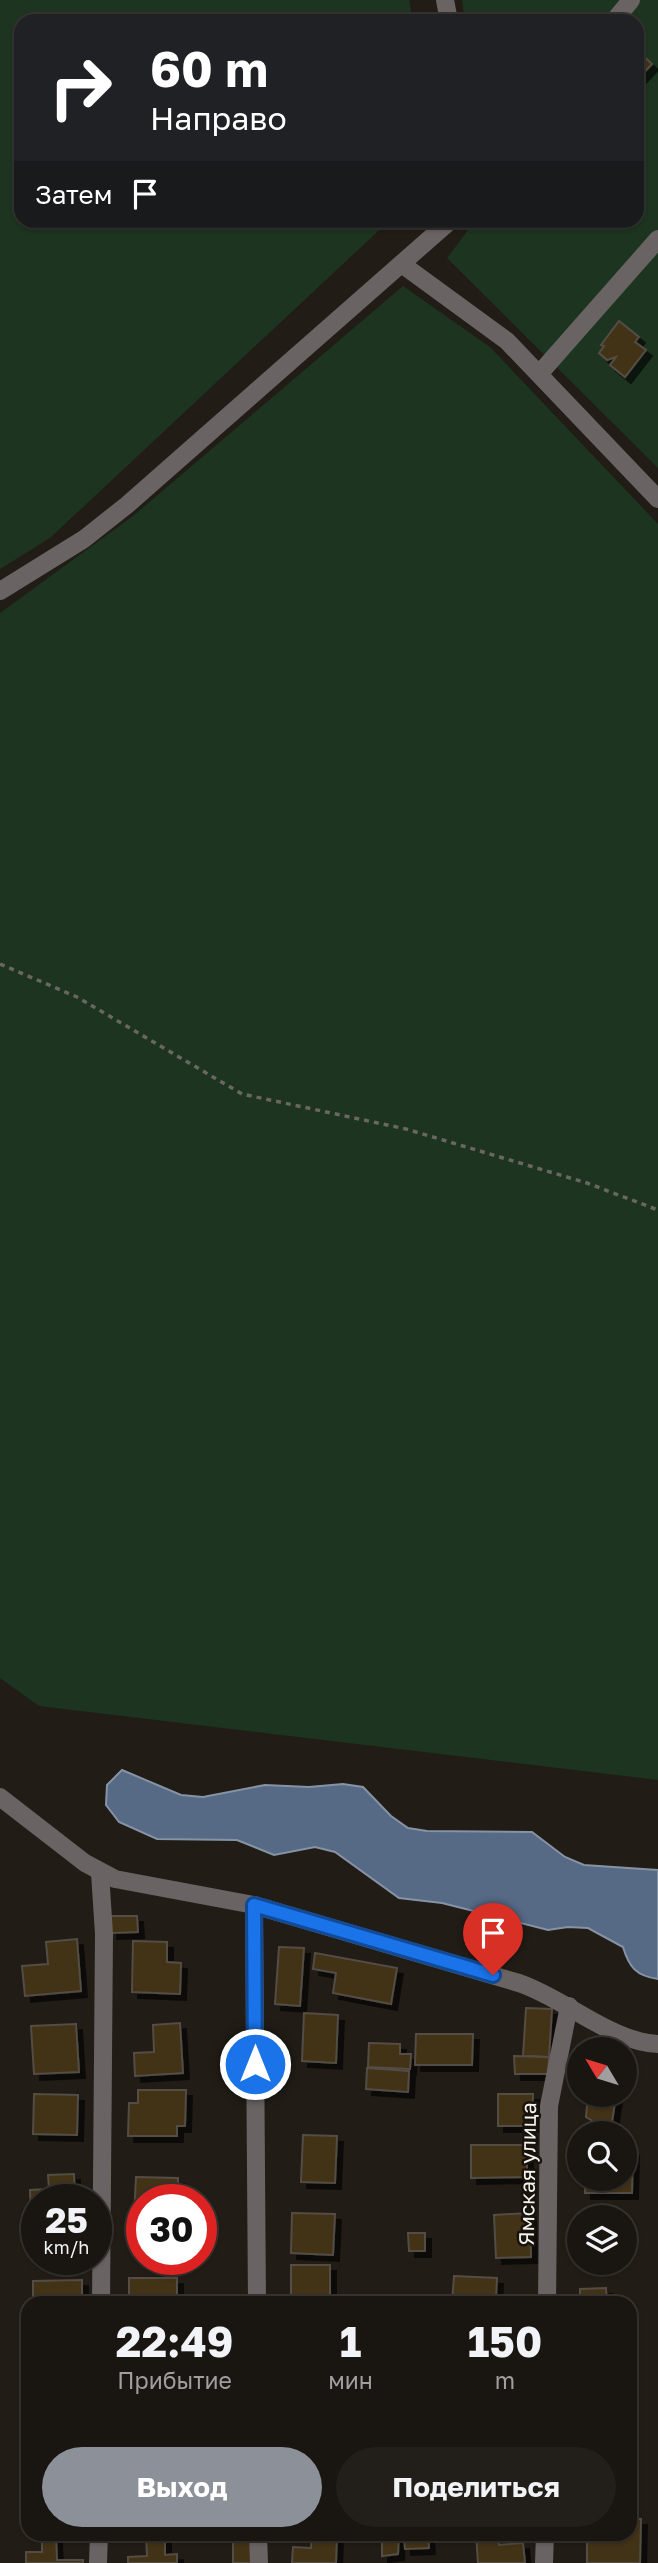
<!DOCTYPE html>
<html lang="ru">
<head>
<meta charset="utf-8">
<style>
  :root { --surface:#191510; --page:#221e19; --text:#f1f3f6; --muted:#9f9f9f; --line:#373430; --accent:#8c9099 }
  body { margin:0; font-family:"Golos Text",sans-serif; background:var(--page); color:var(--text); height:100vh; display:flex; flex-direction:column; font-size:26px; white-space:nowrap }
  * { box-sizing:border-box; margin:0 }
  p { font-size:23px; color:var(--muted) }
  .icon { flex:none; width:38px; height:38px; fill:none; stroke:currentColor; stroke-width:2; stroke-linecap:round; stroke-linejoin:round }
  .map { position:relative; flex:1; overflow:hidden }
  .drawer { position:absolute; left:21px; top:2296px; width:616px; height:245px; display:flex; flex-direction:column; background:var(--surface); border-radius:21px; box-shadow:0 2px 5px #0004,0 0 0 2px var(--line) }
  .drawer>* { flex:none }
  .top-card { position:absolute; left:14px; top:14px; width:630px; height:214px; border-radius:21px; box-shadow:0 2px 5px #0004,0 0 0 2px var(--line); background:#202124; color:#fff; overflow:hidden }
  .needle { width:46px; rotate:308deg }
  .buttons { position:absolute; left:567px; top:2037px; display:grid; gap:14px }
  .buttons a { display:grid; place-items:center; width:70px; height:70px; border-radius:50%; background:var(--surface); box-shadow:0 2px 5px #0004,0 0 0 2px var(--line); font-size:35px }
  .speed { position:absolute; left:21px; top:2184px; display:flex; gap:14px; font-size:35px; font-weight:700; text-align:center }
  .speed>* { display:grid; place-content:center; width:91px; height:91px; border-radius:50%; background:var(--surface); box-shadow:0 2px 5px #0004,0 0 0 2px var(--line); line-height:1 }
  .speed small { font-size:18px; font-weight:400 }
  .speed .limit { border:10px solid #d22; background:#fff; color:#111 }
  .pin { position:absolute; display:grid; place-items:center; width:60px; height:60px; color:#fff; margin:-72px -30px; border-radius:50% 50% 50% 0; rotate:-45deg; box-shadow:0 0 7px #0007 }
  .pin .icon { rotate:45deg }
  .me { position:absolute; width:77px; margin:-38px; rotate:0deg; stroke-linejoin:round; filter:drop-shadow(0 0 5px #0008) }
  .turn { display:flex; align-items:center; gap:24px; height:147px; padding:0 21px; font-size:32px }
  .turn .icon { width:91px; height:91px; stroke-width:2.5 }
  .turn b { display:block; font-size:49px; line-height:60px }
  .then { display:flex; align-items:center; height:66px; padding:0 21px; background:#0003; gap:14px; font-size:26px }
  .eta { display:flex; justify-content:space-evenly; align-items:center; height:119px; text-align:center }
  .eta b { font-size:42px; font-weight:700; line-height:49px }
  .button { display:flex; gap:14px; margin-top:auto; padding:14px 21px }
  .button a { flex:1; height:80px; border-radius:42px; background:var(--accent); color:#fff; font-size:28px; font-weight:700; line-height:80px; text-align:center }
  .button a+a { background:var(--page); color:var(--text) }
  .map>svg:first-child { display:block }
  .green { fill:#1c3420 }
  .water { fill:#566985; stroke:#8693a5; stroke-width:2 }
  .building { fill:#433013; stroke:#534d45; stroke-width:2; filter:url(#shadow) }
  .lines { fill:none; stroke-linecap:round; stroke-linejoin:round }
  .path { stroke:#6a6660; stroke-width:3.5; stroke-dasharray:5 5; stroke-linecap:butt }
  .minor { stroke:#696463; stroke-width:18 }
  .route-casing { stroke:#114b97; stroke-width:18 }
  .route { stroke:#1a73e8; stroke-width:12 }
  .labels { text-anchor:middle; dominant-baseline:central; stroke-width:5; stroke-linejoin:round; paint-order:stroke }
  .street-label { font-size:21px; fill:#f7f4ef; stroke:#18130d }
</style>
</head>
<body>
<div class="map">
<svg width="658" height="2563" viewBox="0 0 658 2563">
  <defs>
    <filter id="shadow"><feDropShadow dx="6" dy="6" stdDeviation="0" flood-color="#0009"/></filter>
  </defs>
  <rect width="100%" height="100%" fill="#211c16"/>
  <g class="green">
    <polygon points="0,0 409,0 413,21 21,21 21,220 389,221 50,538 0,569"/>
    <polygon points="462,0 658,0 658,468 447,258 475,221 637,220 637,21 465,21"/>
    <polygon points="403,286 490,347 658,524 658,1780 39,1706 0,1678 0,613 133,516"/>
  </g>
  <path class="water" d="M122 1770 181 1795 203 1797 265 1785 309 1787 343 1784 363 1787 391 1816 408 1828 427 1831 532 1832 565 1857 584 1865 658 1870V1979C636 1976 629 1967 623 1947L588 1928 568 1927 548 1930 442 1903 399 1898 335 1852 315 1847 274 1855 237 1840 157 1839 119 1822 106 1805 107 1785Z"/>
  <g class="building">
    <polygon points="637,50 652,64 637,80"/>
    <polygon points="619,321 639,337 635,342 646,350 625,377 610,365 616,357 607,360 599,353 604,346 601,345"/>
    <polygon points="111,1916 137,1916 138,1932 111,1933"/>
    <polygon points="77,1939 81,1991 25,1996 22,1966 48,1964 46,1942"/>
    <polygon points="133,1941 167,1942 167,1962 181,1963 180,1994 132,1992"/>
    <polygon points="279,1947 304,1948 300,2006 275,2004"/>
    <polygon points="315,1953 397,1968 391,2004 333,1993 336,1973 313,1969"/>
    <polygon points="526,2008 552,2009 549,2057 523,2056"/>
    <polygon points="304,2013 338,2015 336,2063 302,2061"/>
    <polygon points="180,2023 183,2073 135,2076 134,2053 154,2052 153,2025"/>
    <polygon points="76,2024 79,2072 34,2074 31,2026"/>
    <polygon points="416,2034 473,2034 472,2065 415,2065"/>
    <polygon points="369,2043 400,2044 400,2054 411,2054 410,2069 368,2067"/>
    <polygon points="514,2056 549,2057 548,2074 515,2074"/>
    <polygon points="367,2068 409,2071 408,2092 366,2089"/>
    <polygon points="138,2090 186,2090 185,2126 177,2126 177,2136 128,2136 129,2103 138,2103"/>
    <polygon points="34,2094 78,2095 77,2135 33,2134"/>
    <polygon points="498,2094 533,2094 532,2126 498,2126"/>
    <polygon points="588,2095 616,2096 612,2122 601,2126 586,2117"/>
    <polygon points="303,2135 337,2136 335,2183 301,2182"/>
    <polygon points="471,2145 527,2145 527,2177 471,2178"/>
    <polygon points="625,2150 633,2150 632,2193 585,2193 585,2179 625,2179"/>
    <polygon points="74,2174 75,2200 37,2200 37,2222 31,2222 30,2190 49,2189 48,2175"/>
    <polygon points="136,2177 178,2178 178,2200 142,2200 142,2218 134,2218"/>
    <polygon points="292,2213 335,2214 333,2255 291,2253"/>
    <polygon points="530,2213 531,2257 496,2258 494,2215"/>
    <polygon points="408,2233 425,2233 425,2251 409,2251"/>
    <rect x="291" y="2265" width="39" height="38"/>
    <polygon points="454,2276 497,2278 496,2297 517,2298 516,2303 452,2303"/>
    <rect x="129" y="2278" width="48" height="25"/>
    <polygon points="82,2280 82,2303 33,2303 33,2281"/>
    <polygon points="606,2288 607,2303 580,2303 580,2289"/>
    <rect x="24" y="2321" width="4" height="48"/>
    <polygon points="24,2424 28,2424 28,2452 23,2452"/>
    <polygon points="630,2519 641,2519 640,2563 587,2563 587,2534 630,2534"/>
    <polygon points="42,2534 77,2534 56,2534 57,2560 83,2560 83,2563 26,2563 26,2552 42,2552"/>
    <polygon points="128,2534 178,2534 165,2535 165,2555 177,2554 177,2563 128,2563 128,2557 147,2556 146,2535"/>
    <rect x="233" y="2534" width="21" height="29"/>
    <polygon points="312,2534 337,2534 336,2563 292,2563 293,2547 311,2548"/>
    <polygon points="382,2534 399,2534 398,2554 382,2556"/>
    <polygon points="404,2534 428,2534 429,2548 405,2549"/>
    <polygon points="476,2534 498,2534 499,2545 523,2543 525,2563 478,2563"/>
  </g>
  <g class="lines">
    <polyline class="path" points="0,964 77,997 242,1094 406,1129 587,1183 658,1210"/>
    <g class="minor">
      <polyline points="445,0 449,21"/>
      <polyline points="614,21 631,0"/>
      <polyline points="403,265 507,341 658,499"/>
      <polyline points="540,373 658,239"/>
      <polyline points="0,591 84,539 127,505 451,220"/>
      <path d="M0 1797 85 1863 115 1879 254 1905 519 1983C564 1998 611 2042 658 2044"/>
      <polyline points="100,1873 104,1934 101,2303"/>
      <polyline points="254,1905 257,2303"/>
      <polyline points="547,2303 549,2106 569,2006"/>
      <polyline points="258,2534 259,2563"/>
      <polyline points="98,2563 99,2534"/>
      <polyline points="544,2563 545,2534"/>
    </g>
  </g>
  <g class="lines">
    <g class="route-casing">
      <polyline id="route" points="255,2064 254,1905 493,1975"/>
    </g>
    <use href="#route" class="route"/>
  </g>
  <g class="labels">
    <g class="street-label">
      <text transform="translate(527 2174) rotate(-89)">Ямская улица</text>
    </g>
  </g>
</svg>
<div class="buttons">
<a><svg class="needle" viewBox="-14 -14 28 28"><path d="M0-13l5 13h-10z" fill="#e53935"/><path d="M0 13l5-13h-10z" fill="#9f9f9f"/></svg></a>
<a><svg class="icon" aria-label="search" viewBox="0 0 24 24"><circle cx="10" cy="10" r="6"/><path d="M15 15l6 6"/></svg></a>
<a><svg class="icon" aria-label="layers" viewBox="0 0 24 24"><path d="M12 4l9 5-9 5-9-5zM3 14l9 5 9-5"/></svg></a>
</div>
<div class="speed"><div>25<small>km/h</small></div><div class="limit">30</div></div>
<div class="pin" style="left:493px;top:1975px;background:#d93025"><svg class="icon" aria-label="arrive" viewBox="0 0 24 24"><path d="M6 21V4h12l-3 4 3 4H6"/></svg></div>
<svg class="me" style="left:255px;top:2064px" viewBox="-20 -20 40 40"><circle r="17" fill="#1a73e8" stroke="#fff" stroke-width="3"/><path d="M0-11L8 9 0 5-8 9z" fill="#fff"/></svg>
<div class="top-card">
<div class="turn"><svg class="icon" aria-label="right" viewBox="0 0 24 24"><path d="M7 20v-9h11M14 6l5 5-5 5"/></svg><div><b>60 m</b>Направо</div></div>
<div class="then">Затем<svg class="icon" aria-label="arrive" viewBox="0 0 24 24"><path d="M6 21V4h12l-3 4 3 4H6"/></svg></div>
</div>
<section class="drawer">
<div class="eta">
<div><b>22:49</b><p>Прибытие</p></div>
<div><b>1</b><p>мин</p></div>
<div><b>150</b><p>m</p></div>
</div>
<div class="button"><a>Выход</a><a>Поделиться</a></div>
</section>
</div>
</body>
</html>
